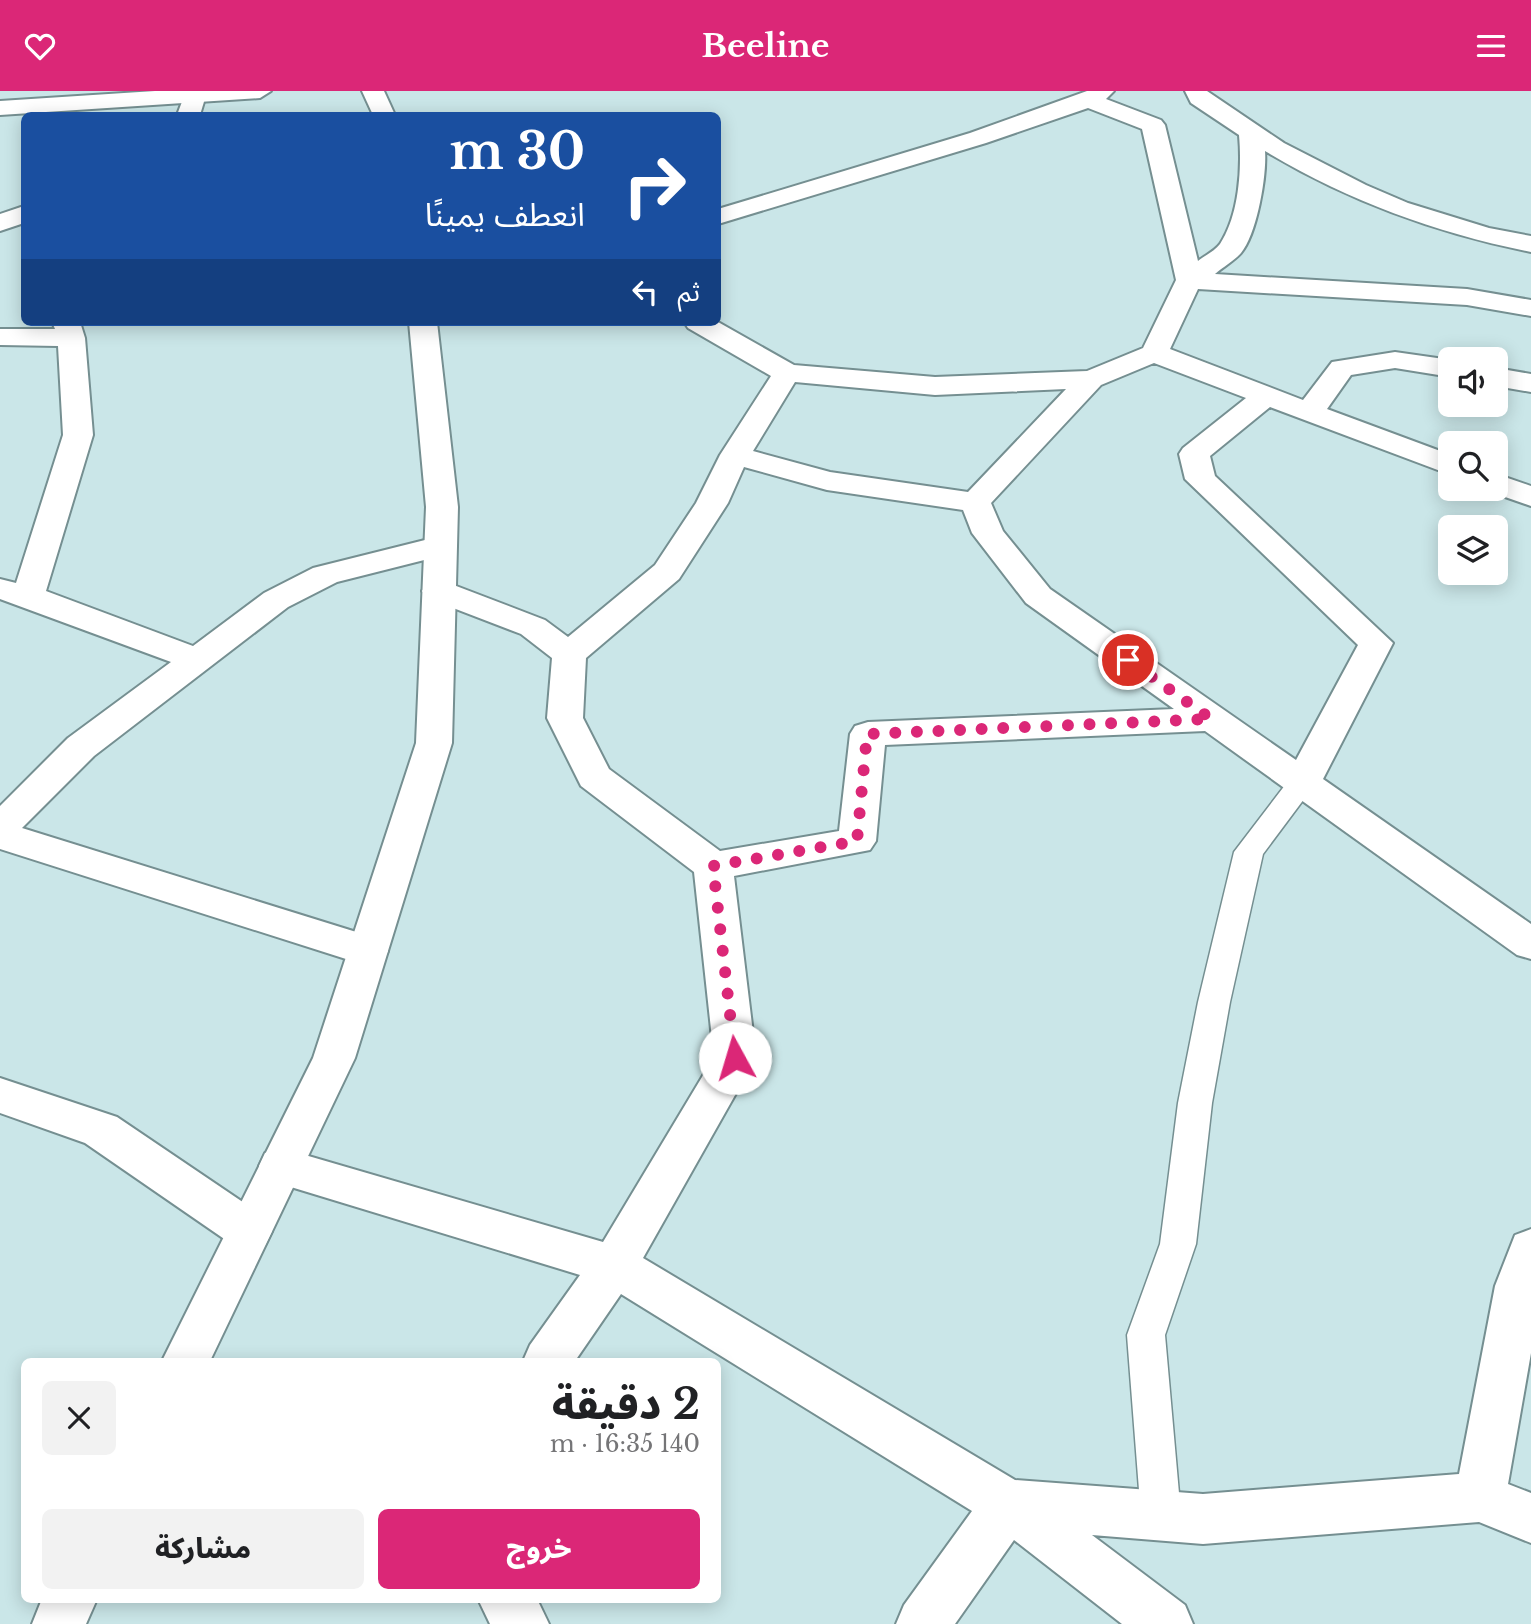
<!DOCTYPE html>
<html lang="ar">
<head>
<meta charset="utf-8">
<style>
  :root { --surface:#fff; --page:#f2f2f2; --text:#202124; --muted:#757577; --accent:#db2777 }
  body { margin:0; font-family:"Libre Baskerville","Noto Sans Arabic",serif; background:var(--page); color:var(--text); direction:rtl; height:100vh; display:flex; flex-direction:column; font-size:26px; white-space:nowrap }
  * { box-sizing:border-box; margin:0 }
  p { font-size:23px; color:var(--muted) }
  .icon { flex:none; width:38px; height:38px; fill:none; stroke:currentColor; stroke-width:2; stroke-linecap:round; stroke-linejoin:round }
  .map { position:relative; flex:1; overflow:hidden; direction:ltr }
  .details { position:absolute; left:21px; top:1267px; width:700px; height:245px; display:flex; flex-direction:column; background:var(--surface); border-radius:10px; box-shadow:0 4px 18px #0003; direction:rtl }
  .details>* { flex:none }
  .top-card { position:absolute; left:21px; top:21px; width:700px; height:214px; border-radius:10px; box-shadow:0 4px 18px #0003; direction:rtl; background:#1a4fa0; color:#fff; overflow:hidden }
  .fabs { position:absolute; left:1438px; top:256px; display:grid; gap:14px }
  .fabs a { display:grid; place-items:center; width:70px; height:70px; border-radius:10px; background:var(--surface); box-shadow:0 4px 18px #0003; font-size:35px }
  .pin { position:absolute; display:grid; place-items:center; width:60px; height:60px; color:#fff; margin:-30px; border:4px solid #fff; border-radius:50%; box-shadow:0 2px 7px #0007 }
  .me { position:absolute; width:77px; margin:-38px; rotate:354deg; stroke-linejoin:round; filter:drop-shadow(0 0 5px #0008) }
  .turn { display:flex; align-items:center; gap:24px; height:147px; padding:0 21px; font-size:32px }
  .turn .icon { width:91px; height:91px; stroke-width:2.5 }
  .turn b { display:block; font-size:49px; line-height:60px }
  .then { display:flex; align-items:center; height:66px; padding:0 21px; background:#0003; gap:14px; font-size:26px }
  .round { display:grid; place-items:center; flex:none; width:74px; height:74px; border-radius:10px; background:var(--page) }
  .overview { display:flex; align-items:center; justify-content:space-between; height:119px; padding:0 21px }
  h1 { font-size:42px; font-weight:800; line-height:52px }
  .cta { display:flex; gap:14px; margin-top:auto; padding:14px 21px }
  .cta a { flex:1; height:80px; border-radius:10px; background:var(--accent); color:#fff; font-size:28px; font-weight:800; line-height:80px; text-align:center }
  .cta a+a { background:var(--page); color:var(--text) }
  header { display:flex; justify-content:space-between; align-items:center; height:91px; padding:0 21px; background:var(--accent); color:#fff; font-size:32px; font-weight:800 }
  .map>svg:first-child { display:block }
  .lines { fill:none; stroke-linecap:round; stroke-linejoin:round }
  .lane-casing { stroke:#758f91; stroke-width:3 }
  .street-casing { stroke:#758f91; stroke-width:4 }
  .secondary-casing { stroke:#758f91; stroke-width:4 }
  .lane { fill:#fff; fill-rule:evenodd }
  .street { fill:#fff; fill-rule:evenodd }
  .secondary { fill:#fff; fill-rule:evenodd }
  .route { stroke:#db2777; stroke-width:12; stroke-dasharray:0 21.6 }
</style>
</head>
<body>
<header><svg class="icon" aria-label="menu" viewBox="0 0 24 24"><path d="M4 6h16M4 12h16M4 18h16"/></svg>Beeline<svg class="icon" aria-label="heart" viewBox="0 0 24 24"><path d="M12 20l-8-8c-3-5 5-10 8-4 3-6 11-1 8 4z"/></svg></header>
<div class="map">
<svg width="1531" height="1533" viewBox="0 0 1531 1533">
  <rect width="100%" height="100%" fill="#cae6e8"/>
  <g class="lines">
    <g class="lane-casing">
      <polygon id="lane" points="1302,682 1312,685 1316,692 1263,763 1230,911 1212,1012 1196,1153 1165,1244 1181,1425 1175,1439 1161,1444 1147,1439 1141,1425 1127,1244 1160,1153 1178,1012 1198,911 1234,761 1292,685"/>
    </g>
    <g class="street-casing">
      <g id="street">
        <polygon points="186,0 204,0 206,4 200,24 177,24"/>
        <path d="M1087 0H1114L1106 8 1161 29 1165 34 1198 170C1204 165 1215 160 1220 153 1239 124 1242 78 1239 44L1191 12 1185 0H1207L1284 52 1366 94 1408 112 1489 137 1531 145V161C1436 142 1348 110 1265 60 1267 84 1257 143 1241 162 1234 170 1223 176 1215 183L1467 198 1531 209V225L1467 214 1198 198 1170 258 1303 309 1332 271 1395 261 1451 269V286L1395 277 1351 284 1327 318 1451 364V384L1270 316 1210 365 1215 385 1393 552 1323 688 1531 833V868L1517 864 1205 640 885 654 876 750 870 759 734 785 756 967 643 1167 1015 1389 1203 1403 1459 1383 1495 1195 1515 1144 1531 1138V1262L1508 1393 1531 1402V1452L1479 1431 1203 1453 1092 1444 1185 1514 1193 1533H1122L1014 1449 955 1533H896L904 1514 972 1420 621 1203 575 1270H523L530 1254 580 1184 281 1093 265 1088 259 1075 265 1062 281 1057 603 1151 714 966 694 781 581 695 547 627 552 567 521 543 427 507 422 500 427 493 439 490 451 493 545 529 568 546 655 474 696 412 720 364 771 285 688 237 684 231H718L794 274 935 286 1087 280 1143 257 1176 189 1142 38 1088 17 986 52 718 133V118L970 42ZM1154 272 1246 307 1183 357 1179 363 1185 388 1358 554 1296 669 1050 498 1003 440 991 412 1101 294ZM795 291 935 304 1066 298 968 401 830 381 753 360ZM744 376 827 399 963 419 972 442 1026 512 1174 618 868 631 855 635 850 643 839 740 720 760 609 678 583 627 586 567 679 488 728 412Z"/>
        <polygon points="24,115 24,132 0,140 0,123"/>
        <polygon points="52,231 80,231 85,247 93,344 46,500 193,555 264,502 313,477 441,445 452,448 457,455 452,462 337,491 288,516 94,665 22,737 382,849 388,860 382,871 368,875 0,758 0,715 68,647 171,571 0,508 0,488 16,492 63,344 58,255 0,254 0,238 55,238"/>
        <polygon points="1496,277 1531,283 1531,301 1496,295"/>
        <polygon points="1496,383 1531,395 1531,415 1485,399 1496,397"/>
        <polygon points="0,987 117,1026 265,1126 272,1140 265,1154 249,1160 233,1154 85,1052 0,1022"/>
        <polygon points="478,1508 537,1508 549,1533 490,1533"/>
      </g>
    </g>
    <g class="secondary-casing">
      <g id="secondary">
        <polygon points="155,0 271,0 260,7 0,24 0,10"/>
        <polygon points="362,0 384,0 395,24 373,24"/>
        <polygon points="409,231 437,231 458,416 452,652 355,967 210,1270 162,1270 313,967 416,652 426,416"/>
        <polygon points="42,1508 97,1508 86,1533 32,1533"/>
      </g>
    </g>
    <use href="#lane" class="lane"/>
    <use href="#street" class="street"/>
    <use href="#secondary" class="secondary"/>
  </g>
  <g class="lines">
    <polyline class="route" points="735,967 713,775 857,750 867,643 1211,628 1128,569"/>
  </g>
</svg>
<div class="fabs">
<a><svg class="icon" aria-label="sound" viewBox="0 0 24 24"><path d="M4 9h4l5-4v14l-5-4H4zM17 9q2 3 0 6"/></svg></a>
<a><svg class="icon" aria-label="search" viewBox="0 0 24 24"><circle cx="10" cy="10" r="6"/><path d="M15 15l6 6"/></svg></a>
<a><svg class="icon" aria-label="layers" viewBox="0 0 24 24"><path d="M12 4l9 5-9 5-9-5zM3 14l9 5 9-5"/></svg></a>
</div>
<div class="pin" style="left:1128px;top:569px;background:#d93025"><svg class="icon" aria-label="arrive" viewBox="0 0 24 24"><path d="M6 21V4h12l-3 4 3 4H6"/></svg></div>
<svg class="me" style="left:735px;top:967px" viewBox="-20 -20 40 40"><circle r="19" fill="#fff"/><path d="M0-13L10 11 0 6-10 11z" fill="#db2777"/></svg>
<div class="top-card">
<div class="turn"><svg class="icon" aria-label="right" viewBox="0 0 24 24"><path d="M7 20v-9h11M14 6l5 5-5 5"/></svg><div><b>30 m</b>انعطف يمينًا</div></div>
<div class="then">ثم<svg class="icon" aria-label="left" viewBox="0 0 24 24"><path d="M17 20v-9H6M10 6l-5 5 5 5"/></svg></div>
</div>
<section class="details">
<div class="overview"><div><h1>2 دقيقة</h1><p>140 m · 16:35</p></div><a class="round"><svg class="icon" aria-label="close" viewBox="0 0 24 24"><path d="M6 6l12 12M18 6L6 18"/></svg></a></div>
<div class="cta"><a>خروج</a><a>مشاركة</a></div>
</section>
</div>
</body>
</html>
